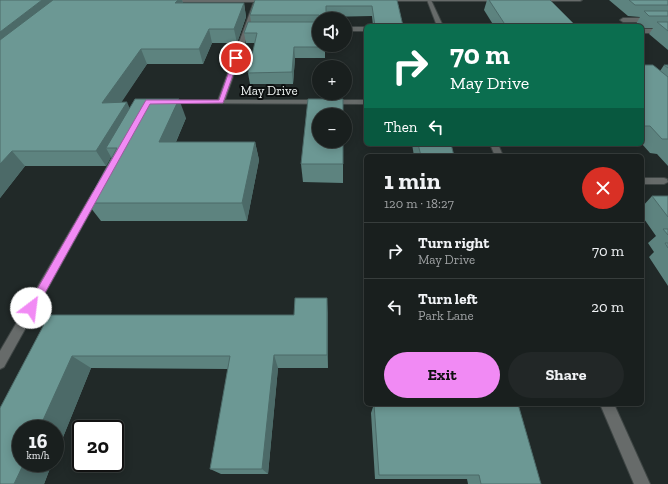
<!DOCTYPE html>
<html lang="en">
<head>
<meta charset="utf-8">
<style>
  :root { --surface:#191f1e; --page:#222727; --text:#f1f3f6; --muted:#9fa2a4; --line:#373d3c; --accent:#f18af4 }
  body { margin:0; font-family:"Zilla Slab",serif; background:var(--page); color:var(--text); height:100vh; display:flex; flex-direction:column; font-size:15px; white-space:nowrap }
  * { box-sizing:border-box; margin:0 }
  p { font-size:13px; color:var(--muted) }
  .icon { flex:none; width:22px; height:22px; fill:none; stroke:currentColor; stroke-width:2; stroke-linecap:round; stroke-linejoin:round }
  .map { position:relative; flex:1; overflow:hidden }
  .sheet { position:absolute; left:364px; top:154px; width:280px; height:252px; display:flex; flex-direction:column; background:var(--surface); border-radius:6px; box-shadow:0 2px 10px #0003,0 0 0 1px var(--line) }
  .sheet>* { flex:none }
  .hud { position:absolute; left:364px; top:24px; width:280px; height:122px; border-radius:6px; box-shadow:0 2px 10px #0003,0 0 0 1px var(--line); background:#0b6e4f; color:#fff; overflow:hidden }
  .controls { position:absolute; left:312px; top:12px; display:grid; gap:8px }
  .controls a { display:grid; place-items:center; width:40px; height:40px; border-radius:50%; background:var(--surface); box-shadow:0 2px 10px #0003,0 0 0 1px var(--line); font-size:20px }
  .speed { position:absolute; left:12px; top:420px; display:flex; gap:8px; font-size:20px; font-weight:700; text-align:center }
  .speed>* { display:grid; place-content:center; width:52px; height:52px; border-radius:50%; background:var(--surface); box-shadow:0 2px 10px #0003,0 0 0 1px var(--line); line-height:1 }
  .speed small { font-size:10px; font-weight:400 }
  .speed .limit { border:2px solid #111; border-radius:6px; background:#fff; color:#111 }
  .pin { position:absolute; display:grid; place-items:center; width:34px; height:34px; color:#fff; margin:-17px; border:2px solid #fff; border-radius:50%; box-shadow:0 1px 4px #0007 }
  .me { position:absolute; width:44px; margin:-22px; rotate:30deg; stroke-linejoin:round; filter:drop-shadow(0 0 3px #0008) }
  .turn { display:flex; align-items:center; gap:14px; height:84px; padding:0 20px; font-size:18px }
  .turn .icon { width:52px; height:52px; stroke-width:2.5 }
  .turn b { display:block; font-size:28px; line-height:34px }
  .then { display:flex; align-items:center; height:38px; padding:0 20px; background:#0003; gap:8px; font-size:15px }
  .round { display:grid; place-items:center; flex:none; width:42px; height:42px; border-radius:21px; background:var(--page) }
  .head { display:flex; align-items:center; justify-content:space-between; height:68px; padding:0 20px }
  h1 { font-size:24px; font-weight:700; line-height:30px }
  .action { display:flex; gap:8px; margin-top:auto; padding:8px 20px }
  .action a { flex:1; height:46px; border-radius:24px; background:var(--accent); color:#111; font-size:16px; font-weight:700; line-height:46px; text-align:center }
  .action a+a { background:var(--page); color:var(--text) }
  ul { padding:0; list-style:none }
  li { display:flex; align-items:center; gap:12px; height:56px; padding:0 20px; border-top:1px solid var(--line) }
  li div { flex:1 }
  li b { display:block; font-size:15px }
  li em { font-style:normal }
  .map>svg:first-child { display:block }
  .lines { fill:none; stroke-linecap:round; stroke-linejoin:round }
  .lane-casing { stroke:#3e4544; stroke-width:2 }
  .street-casing { stroke:#3e4544; stroke-width:2 }
  .lane { fill:#676b6a; fill-rule:evenodd }
  .street { fill:#676b6a; fill-rule:evenodd }
  .wall { fill:#5d837f }
  .shaded-wall { fill:#4c6a68 }
  .building { fill:#6c9894; stroke:#4c6a68 }
  .route { fill:#f18af4; stroke:#9d5a9f }
  .labels { text-anchor:middle; dominant-baseline:central; stroke-width:4; stroke-linejoin:round; paint-order:stroke }
  .far-street-label { font-size:13px; fill:#eff4f3; stroke:#0d1010 }
</style>
</head>
<body>
<div class="map">
<svg width="668" height="484" viewBox="0 0 668 484">
  <rect width="100%" height="100%" fill="#212928"/>
  <g class="lines">
    <g class="lane-casing">
      <g id="lane">
        <polygon points="167,0 271,0 271,1 269,2 169,2"/>
        <polygon points="381,0 503,0 501,1 383,1"/>
        <polygon points="535,0 582,0 580,1 537,1"/>
        <polygon points="668,18 668,22 623,22 620,20 623,18"/>
        <rect x="642" y="29" width="26" height="4"/>
        <polygon points="642,178 664,178 667,179 668,182 664,184 642,184"/>
        <polygon points="96,191 100,194 4,367 0,369 0,351 93,192"/>
      </g>
    </g>
    <g class="street-casing">
      <g id="street">
        <polygon points="427,0 431,0 443,26 437,26"/>
        <polygon points="255,3 257,4 250,27 256,29 249,31 225,100 366,100 366,104 164,103 163,102 166,100 218,100 253,4"/>
        <rect x="345" y="27" width="21" height="4"/>
        <polygon points="490,144 498,144 503,156 495,156"/>
        <polygon points="600,404 614,404 650,484 634,484"/>
      </g>
    </g>
    <use href="#lane" class="lane"/>
    <use href="#street" class="street"/>
  </g>
  <g class="wall">
    <polygon points="0,0 182,0 183,3 244,3 246,17 237,43 212,43 203,64 147,64 121,102 130,109 186,118 176,142 255,142 259,160 247,221 101,221 87,203 112,158 111,157 106,166 25,166 0,198"/>
    <polygon points="255,0 397,0 403,26 373,26 372,16 326,17 326,19 319,19 319,45 325,45 325,58 295,58 293,84 250,84 248,73 255,43 246,43 244,33 251,22 250,15"/>
    <polygon points="487,0 550,0 576,26 494,26 484,10"/>
    <polygon points="609,0 668,0 668,50 649,34 653,28 642,28 642,26 639,26 636,24 640,17 628,16"/>
    <polygon points="642,65 660,71 664,65 668,65 668,166 657,154 650,153 642,144"/>
    <polygon points="412,144 451,144 454,156 414,156"/>
    <polygon points="301,164 343,164 343,183 303,182"/>
    <polygon points="652,196 668,196 668,286 649,257 654,252 648,243 656,236 642,216 642,207"/>
    <polygon points="328,313 328,368 278,368 268,474 221,474 210,469 228,369 91,368 55,457 55,429 52,463 44,484 0,484 49,315 294,315"/>
    <polygon points="374,404 541,484 468,484 467,479 375,479 371,413"/>
  </g>
  <g class="shaded-wall">
    <polygon points="42,0 53,0 0,54 0,32"/>
    <polygon points="178,0 182,0 185,9 175,3"/>
    <polygon points="244,3 246,17 237,43 234,29"/>
    <polygon points="209,29 212,43 203,64 199,49"/>
    <polygon points="294,47 295,58 293,84 292,72"/>
    <polygon points="141,49 147,64 111,118 102,103"/>
    <polygon points="179,99 186,118 168,160 159,142"/>
    <polygon points="127,102 134,118 106,148 111,157 106,166 96,151"/>
    <polygon points="255,142 259,160 247,221 242,203"/>
    <polygon points="12,151 25,166 0,198 0,164"/>
    <polygon points="327,298 328,313 328,368 327,355"/>
    <polygon points="274,355 278,368 268,474 262,469"/>
    <polygon points="72,356 91,368 55,457 55,429 39,429"/>
    <polygon points="24,463 52,463 44,484 14,484"/>
  </g>
  <g class="building">
    <polygon points="0,0 42,0 0,32"/>
    <polygon points="53,0 178,0 175,3 244,3 234,29 209,29 199,49 141,49 102,103 127,102 96,151 12,151 0,164 0,40"/>
    <polygon points="255,0 397,0 403,26 375,26 372,6 326,6 326,19 320,19 319,15 250,15"/>
    <polygon points="489,0 550,0 576,26 506,26"/>
    <polygon points="629,0 668,0 668,5 635,5"/>
    <polygon points="644,11 668,11 668,16 649,16"/>
    <polygon points="248,22 319,22 319,45 325,45 325,47 294,47 292,72 248,73 257,33 244,33"/>
    <polygon points="657,22 668,22 668,31"/>
    <polygon points="642,65 653,65 668,77 668,139 662,139 650,126 642,126"/>
    <polygon points="664,65 668,65 668,68"/>
    <polygon points="135,99 179,99 159,142 255,142 242,203 87,203 117,148 106,148"/>
    <polygon points="308,99 343,99 343,115 319,115 319,141 343,141 343,164 301,164"/>
    <polygon points="418,144 451,144 454,156 421,156"/>
    <polygon points="652,196 668,196 668,217"/>
    <polygon points="663,229 668,229 668,235"/>
    <polygon points="665,243 668,243 668,248"/>
    <polygon points="295,298 327,298 327,355 274,355 262,469 210,469 230,356 72,356 39,429 21,429 21,463 24,463 14,484 0,484 0,408 49,315 294,315"/>
    <polygon points="374,404 518,404 541,484 481,484 479,475 379,475"/>
  </g>
  <polygon class="route" points="234,57 239,58 223,103 150,104 35,311 31,313 28,311 26,308 28,305 146,100 219,100"/>
  <g class="labels">
    <g class="far-street-label">
      <text x="269" y="90">May Drive</text>
    </g>
  </g>
</svg>
<div class="controls">
<a><svg class="icon" aria-label="sound" viewBox="0 0 24 24"><path d="M4 9h4l5-4v14l-5-4H4zM17 9q2 3 0 6"/></svg></a>
<a>+</a>
<a>−</a>
</div>
<div class="speed"><div>16<small>km/h</small></div><div class="limit">20</div></div>
<div class="pin" style="left:236px;top:58px;background:#d93025"><svg class="icon" aria-label="arrive" viewBox="0 0 24 24"><path d="M6 21V4h12l-3 4 3 4H6"/></svg></div>
<svg class="me" style="left:31px;top:308px" viewBox="-20 -20 40 40"><circle r="19" fill="#fff"/><path d="M0-13L10 11 0 6-10 11z" fill="#f18af4"/></svg>
<div class="hud">
<div class="turn"><svg class="icon" aria-label="right" viewBox="0 0 24 24"><path d="M7 20v-9h11M14 6l5 5-5 5"/></svg><div><b>70 m</b>May Drive</div></div>
<div class="then">Then<svg class="icon" aria-label="left" viewBox="0 0 24 24"><path d="M17 20v-9H6M10 6l-5 5 5 5"/></svg></div>
</div>
<section class="sheet">
<div class="head"><div><h1>1 min</h1><p>120 m · 18:27</p></div><a class="round" style="background:#d93025;color:#fff"><svg class="icon" aria-label="close" viewBox="0 0 24 24"><path d="M6 6l12 12M18 6L6 18"/></svg></a></div>
<ul>
<li><svg class="icon" aria-label="right" viewBox="0 0 24 24"><path d="M7 20v-9h11M14 6l5 5-5 5"/></svg><div><b>Turn right</b><p>May Drive</p></div><em>70 m</em></li>
<li><svg class="icon" aria-label="left" viewBox="0 0 24 24"><path d="M17 20v-9H6M10 6l-5 5 5 5"/></svg><div><b>Turn left</b><p>Park Lane</p></div><em>20 m</em></li>
</ul>
<div class="action"><a>Exit</a><a>Share</a></div>
</section>
</div>
</body>
</html>
